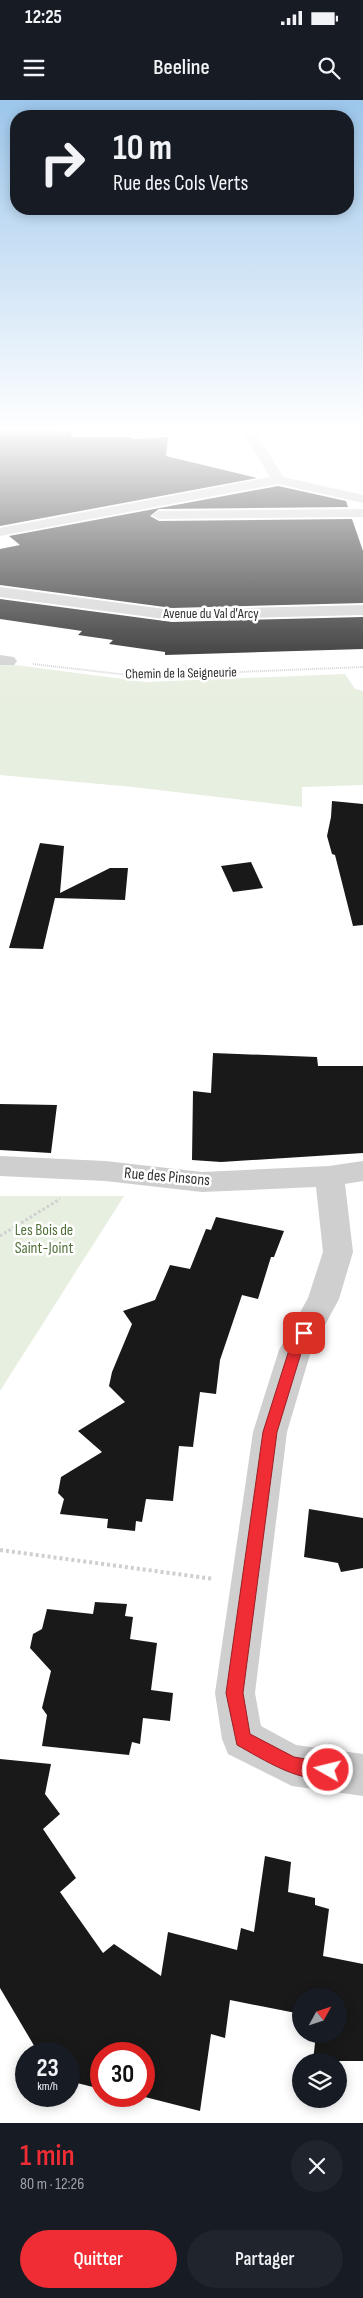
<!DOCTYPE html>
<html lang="fr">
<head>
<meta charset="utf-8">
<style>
  :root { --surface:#171b24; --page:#20242c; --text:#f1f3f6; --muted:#9ea1a6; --accent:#f02d34 }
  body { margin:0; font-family:"Sofia Sans Condensed",sans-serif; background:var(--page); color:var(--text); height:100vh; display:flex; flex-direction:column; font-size:19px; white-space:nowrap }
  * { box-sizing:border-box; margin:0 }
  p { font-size:16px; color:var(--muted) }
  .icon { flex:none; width:28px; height:28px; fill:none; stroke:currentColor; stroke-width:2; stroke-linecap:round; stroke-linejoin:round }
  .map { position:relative; height:2023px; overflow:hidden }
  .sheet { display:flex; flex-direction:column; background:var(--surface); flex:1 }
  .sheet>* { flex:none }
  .guide { position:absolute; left:10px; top:10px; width:344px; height:105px; border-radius:20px; box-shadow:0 2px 12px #0003; background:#171b24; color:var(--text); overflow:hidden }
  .needle { width:32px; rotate:50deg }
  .fabs { position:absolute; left:292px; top:1888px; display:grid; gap:10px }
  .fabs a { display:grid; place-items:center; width:55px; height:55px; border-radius:50%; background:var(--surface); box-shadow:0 2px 12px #0003; font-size:25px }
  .speed { position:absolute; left:15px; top:1942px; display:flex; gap:10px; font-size:25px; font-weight:700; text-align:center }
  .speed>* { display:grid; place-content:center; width:65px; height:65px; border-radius:50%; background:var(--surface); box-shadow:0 2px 12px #0003; line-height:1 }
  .speed small { font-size:12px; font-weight:400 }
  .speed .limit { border:8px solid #d22; background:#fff; color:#111 }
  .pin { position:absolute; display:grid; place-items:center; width:42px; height:42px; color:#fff; margin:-21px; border-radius:10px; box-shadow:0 2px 8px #0006 }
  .me { position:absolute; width:55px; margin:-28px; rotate:278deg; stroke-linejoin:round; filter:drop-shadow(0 0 4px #0008) }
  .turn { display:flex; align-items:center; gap:18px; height:105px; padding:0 20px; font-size:22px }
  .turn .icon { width:65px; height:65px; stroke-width:2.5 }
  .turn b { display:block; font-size:35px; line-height:42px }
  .round { display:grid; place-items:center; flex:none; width:52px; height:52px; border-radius:26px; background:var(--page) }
  .head { display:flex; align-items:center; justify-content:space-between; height:85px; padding:0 20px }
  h1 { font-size:30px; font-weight:600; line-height:38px; color:var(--accent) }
  .cta { display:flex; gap:10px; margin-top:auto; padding:10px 20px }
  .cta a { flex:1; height:58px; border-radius:30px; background:var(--accent); color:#fff; font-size:20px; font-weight:600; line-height:58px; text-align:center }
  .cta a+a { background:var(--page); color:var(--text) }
  .status { display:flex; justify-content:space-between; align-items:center; height:35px; padding:0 25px; background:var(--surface); direction:ltr }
  .status svg { height:14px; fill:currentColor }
  header { display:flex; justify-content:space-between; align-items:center; height:65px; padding:0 20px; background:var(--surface); font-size:22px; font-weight:600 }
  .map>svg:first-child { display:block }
  .green { fill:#e7efe0 }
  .building { fill:#191919 }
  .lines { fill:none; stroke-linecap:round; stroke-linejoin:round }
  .path-far2 { stroke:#cfcfcf; stroke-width:2; stroke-dasharray:1 1; stroke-linecap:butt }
  .path-far1 { stroke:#cfcfcf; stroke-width:3; stroke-dasharray:2.5 2.5; stroke-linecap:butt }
  .path { stroke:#cfcfcf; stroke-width:4; stroke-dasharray:3 3; stroke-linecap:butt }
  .minor { fill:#cfcfcf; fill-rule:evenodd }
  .route { fill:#f02d34; stroke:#9c1d22 }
  .labels { text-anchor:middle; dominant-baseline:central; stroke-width:5; stroke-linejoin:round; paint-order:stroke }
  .far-street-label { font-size:14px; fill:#323232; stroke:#fff }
  .street-label { font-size:16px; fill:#323232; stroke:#fff }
  .park-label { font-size:16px; fill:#53713b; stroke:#fff }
</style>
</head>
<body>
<div class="status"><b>12:25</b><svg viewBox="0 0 49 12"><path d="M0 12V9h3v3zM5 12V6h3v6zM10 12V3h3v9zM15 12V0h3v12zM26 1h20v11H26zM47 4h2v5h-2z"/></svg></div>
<header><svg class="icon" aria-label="menu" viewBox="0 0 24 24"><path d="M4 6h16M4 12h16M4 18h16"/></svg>Beeline<svg class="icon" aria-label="search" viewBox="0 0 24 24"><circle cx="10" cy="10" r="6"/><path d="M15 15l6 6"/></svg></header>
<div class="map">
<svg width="363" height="2023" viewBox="0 0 363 2023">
  <rect width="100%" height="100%" fill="#fff"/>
  <g class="green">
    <polygon points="0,563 146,582 345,574 355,589 363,591 363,685 302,687 302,707 133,687 0,675"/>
    <polygon points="0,1096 124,1096 0,1291"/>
  </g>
  <g class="building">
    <polygon points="0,330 72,331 71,337 128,337 134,339 168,337 166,356 257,378 0,426"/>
    <polygon points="278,386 346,401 348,407 159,409 150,416 159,421 352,419 363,451 363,503 172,508 0,485 0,449 20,445 9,436"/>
    <polygon points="0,499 172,522 363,517 363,549 165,555 165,552 109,544 113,540 78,535 82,531 0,519"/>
    <polygon points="332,701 363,704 363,825 353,826 335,755 332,754 327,736 331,717"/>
    <polygon points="40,743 64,746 60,793 110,768 128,768 125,800 55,798 43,849 9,848"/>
    <polygon points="251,762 263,788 233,792 221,766"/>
    <polygon points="213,953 317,957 318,966 363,966 363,1053 221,1062 192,1060 193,991 211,993"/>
    <polygon points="0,1004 57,1005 51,1053 0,1050"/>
    <polygon points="216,1117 284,1131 274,1157 271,1157 258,1199 242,1195 220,1260 216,1294 200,1292 193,1347 179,1346 173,1401 146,1399 142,1422 136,1421 135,1431 107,1428 108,1419 60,1414 64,1399 58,1393 61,1377 102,1352 78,1331 125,1302 109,1286 112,1272 132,1224 123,1211 155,1200 170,1165 190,1169 206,1129 211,1130"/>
    <polygon points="309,1409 363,1418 363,1468 341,1472 338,1463 304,1457"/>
    <polygon points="95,1502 127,1504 125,1516 133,1517 130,1539 157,1543 151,1590 173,1593 170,1621 143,1618 140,1644 132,1642 129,1655 42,1646 47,1615 42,1608 51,1571 30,1548 33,1534 42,1529 47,1509 93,1514"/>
    <polygon points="0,1659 51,1664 45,1694 60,1714 43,1729 76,1778 60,1792 103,1853 114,1844 161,1876 168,1832 237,1850 241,1828 254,1832 265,1756 291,1762 288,1792 315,1798 315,1805 329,1809 323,1856 363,1864 363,1961 313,1961 316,1934 339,1934 339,1896 301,1896 301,1914 230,1900 225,1938 211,1934 200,2011 141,1996 144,1996 144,1954 101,1954 101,1989 69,1981 69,1954 39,1954 0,1888"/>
  </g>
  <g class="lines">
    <polyline class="path-far2" points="33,564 137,576 363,567"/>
    <polyline class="path-far1" points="0,1136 60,1099"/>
    <polyline class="path" points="0,1450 214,1479"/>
    <g class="minor">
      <polygon points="140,326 252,326 283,377 363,395 363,403 278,384 0,436 0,428 270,377 242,330 147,332 134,337 130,336 128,333"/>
      <polygon points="363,409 363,417 159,419 152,415 159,411"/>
      <polygon points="0,487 172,510 363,505 363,515 172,520 0,497"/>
      <polygon points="0,555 14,557 17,561 14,565 0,565"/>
      <polygon points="0,1056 105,1061 202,1072 329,1066 363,1061 363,1081 345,1084 353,1152 339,1199 311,1251 287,1332 255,1593 261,1626 296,1645 363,1654 363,1696 292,1686 228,1654 222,1639 215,1593 253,1332 279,1250 308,1198 323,1152 316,1087 202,1092 105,1081 0,1076"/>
    </g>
  </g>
  <linearGradient id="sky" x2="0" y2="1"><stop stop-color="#9cc6eb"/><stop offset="0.54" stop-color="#fff"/><stop offset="1" stop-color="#fff" stop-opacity="0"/></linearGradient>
  <rect width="363" height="609" fill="url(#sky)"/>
  <path class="route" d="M304 1228 309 1229 311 1233 302 1250 277 1332 243 1593 250 1634 294 1657 334 1664 336 1670 334 1676C306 1688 261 1658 237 1645L226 1593 263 1332 289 1250 300 1229Z"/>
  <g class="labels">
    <g class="far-street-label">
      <text x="211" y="513">Avenue du Val d'Arcy</text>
      <text transform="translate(181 573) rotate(-1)">Chemin de la Seigneurie</text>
    </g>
    <g class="street-label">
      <text transform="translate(167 1077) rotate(5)">Rue des Pinsons</text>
    </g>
    <g class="park-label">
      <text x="44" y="1130">Les Bois de<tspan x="44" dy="18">Saint-Joint</tspan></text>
    </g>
  </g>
</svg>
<div class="fabs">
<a><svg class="needle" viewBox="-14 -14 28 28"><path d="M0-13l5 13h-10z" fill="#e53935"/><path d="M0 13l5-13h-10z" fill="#9ea1a6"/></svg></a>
<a><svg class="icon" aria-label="layers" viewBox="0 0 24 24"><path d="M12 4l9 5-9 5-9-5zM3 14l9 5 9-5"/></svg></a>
</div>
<div class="speed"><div>23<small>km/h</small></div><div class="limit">30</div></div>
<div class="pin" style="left:304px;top:1233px;background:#d93025"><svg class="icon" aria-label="arrive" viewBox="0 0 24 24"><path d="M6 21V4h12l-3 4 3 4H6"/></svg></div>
<svg class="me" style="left:328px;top:1670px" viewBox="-20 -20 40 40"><circle r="17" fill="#f02d34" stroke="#fff" stroke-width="3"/><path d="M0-11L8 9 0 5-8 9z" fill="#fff"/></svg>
<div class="guide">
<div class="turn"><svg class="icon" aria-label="right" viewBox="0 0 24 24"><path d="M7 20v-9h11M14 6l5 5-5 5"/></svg><div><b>10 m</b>Rue des Cols Verts</div></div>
</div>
</div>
<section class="sheet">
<div class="head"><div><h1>1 min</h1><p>80 m · 12:26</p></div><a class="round"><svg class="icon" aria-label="close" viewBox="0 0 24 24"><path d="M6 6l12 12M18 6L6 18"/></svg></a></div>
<div class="cta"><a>Quitter</a><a>Partager</a></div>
</section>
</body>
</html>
